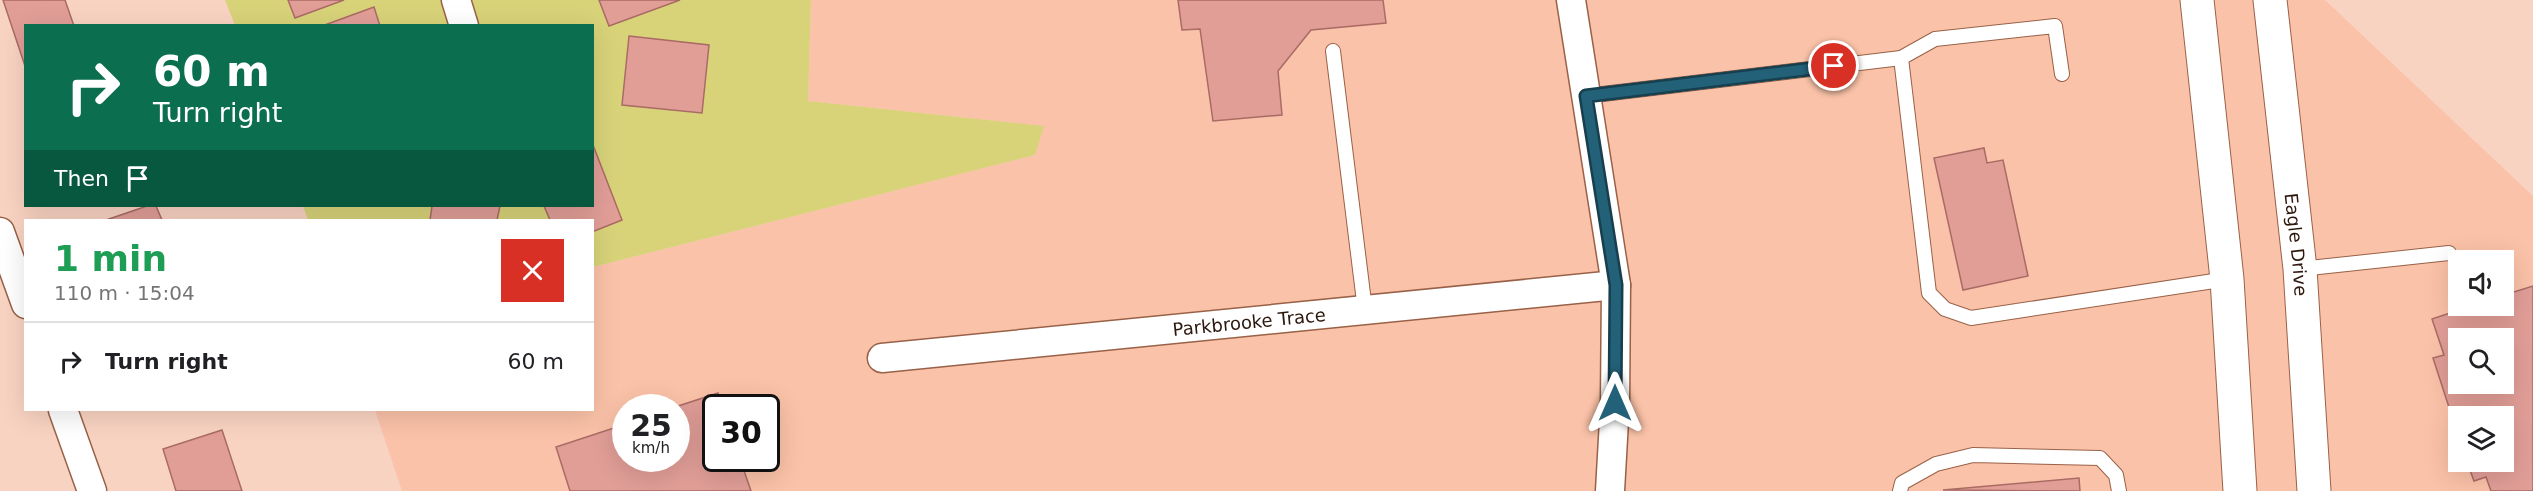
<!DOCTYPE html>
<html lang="en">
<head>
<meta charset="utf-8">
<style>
  :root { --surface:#fff; --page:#f2f2f2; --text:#202124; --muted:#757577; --line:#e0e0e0 }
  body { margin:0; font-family:"DejaVu Sans",sans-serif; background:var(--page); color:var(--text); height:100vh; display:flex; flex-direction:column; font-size:22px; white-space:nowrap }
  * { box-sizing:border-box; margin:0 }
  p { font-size:20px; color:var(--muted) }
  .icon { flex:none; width:33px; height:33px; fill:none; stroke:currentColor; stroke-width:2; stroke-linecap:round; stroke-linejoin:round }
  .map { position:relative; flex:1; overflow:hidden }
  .panel { position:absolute; left:24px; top:219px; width:570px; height:192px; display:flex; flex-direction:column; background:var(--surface); border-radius:0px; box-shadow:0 6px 24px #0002 }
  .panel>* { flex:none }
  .banner { position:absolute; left:24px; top:24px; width:570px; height:183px; border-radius:0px; box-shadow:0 6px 24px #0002; background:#0b6e4f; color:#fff; overflow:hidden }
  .buttons { position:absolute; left:2448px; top:250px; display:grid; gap:12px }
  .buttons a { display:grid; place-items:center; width:66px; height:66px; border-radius:0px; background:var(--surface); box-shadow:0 6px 24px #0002; font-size:30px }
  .speed { position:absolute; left:612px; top:394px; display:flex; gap:12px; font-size:30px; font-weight:700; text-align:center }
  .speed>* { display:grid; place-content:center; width:78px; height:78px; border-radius:50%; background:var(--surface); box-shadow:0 6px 24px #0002; line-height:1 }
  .speed small { font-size:15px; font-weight:400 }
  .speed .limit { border:3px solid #111; border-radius:9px; background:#fff; color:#111 }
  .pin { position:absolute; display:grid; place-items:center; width:51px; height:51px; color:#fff; margin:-26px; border:3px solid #fff; border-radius:50%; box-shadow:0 2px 6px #0007 }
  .me { position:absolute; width:66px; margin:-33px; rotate:0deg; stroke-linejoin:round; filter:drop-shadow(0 0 4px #0008) }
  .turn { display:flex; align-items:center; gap:21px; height:126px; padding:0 30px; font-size:27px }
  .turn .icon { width:78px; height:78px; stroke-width:2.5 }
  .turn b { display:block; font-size:42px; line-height:51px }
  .then { display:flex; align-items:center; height:57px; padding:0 30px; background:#0003; gap:12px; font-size:22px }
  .round { display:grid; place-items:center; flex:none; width:63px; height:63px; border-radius:0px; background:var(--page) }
  .headline { display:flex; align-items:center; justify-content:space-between; height:102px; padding:0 30px }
  h1 { font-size:36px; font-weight:700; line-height:45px; color:#1e9e55 }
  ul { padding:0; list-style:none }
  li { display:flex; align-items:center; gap:18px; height:78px; padding:0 30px; border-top:2px solid var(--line) }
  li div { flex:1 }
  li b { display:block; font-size:22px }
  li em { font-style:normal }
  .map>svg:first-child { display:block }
  .built { fill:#fac2a8; fill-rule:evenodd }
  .green { fill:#d8d379 }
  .building { fill:#e19e97; stroke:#aa6b65; stroke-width:1.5; fill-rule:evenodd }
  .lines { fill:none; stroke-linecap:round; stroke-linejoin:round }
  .service-casing { stroke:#996147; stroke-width:16 }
  .minor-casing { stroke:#996147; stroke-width:31 }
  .tertiary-casing { stroke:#996147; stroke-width:35 }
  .service { stroke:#fff; stroke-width:14 }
  .minor { stroke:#fff; stroke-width:28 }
  .tertiary { stroke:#fff; stroke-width:33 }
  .route-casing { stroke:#173f4e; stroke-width:15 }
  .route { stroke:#236178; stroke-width:10 }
  .labels { text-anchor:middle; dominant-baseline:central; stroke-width:6; stroke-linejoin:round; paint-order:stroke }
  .street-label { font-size:18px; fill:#2d170c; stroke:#f9d3c2 }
</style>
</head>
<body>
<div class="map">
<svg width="2533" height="491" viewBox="0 0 2533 491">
  <rect width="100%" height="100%" fill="#f9d3c2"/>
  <path class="built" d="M811 0H2325L2533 196V491H402L375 410H592L593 267 1035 155 1043 126 808 101ZM2458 261H2504V306H2458ZM2458 339H2504V384H2458ZM626 408H676V459H626ZM716 408H766V459H716ZM2458 417H2504V462H2458Z"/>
  <polygon class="green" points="225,0 811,0 808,101 1044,126 1035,155 593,267 592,220 308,220 303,206 592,206 592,26 235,25"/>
  <g class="building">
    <polygon points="3,0 65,0 74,26 26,26 26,69"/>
    <polygon points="288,0 344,0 295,18"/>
    <polygon points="599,0 680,0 609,26"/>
    <polygon points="1178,0 1383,0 1386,23 1311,30 1278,71 1282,115 1213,121 1200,29 1182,30"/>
    <polygon points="374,7 380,26 322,26"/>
    <polygon points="629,36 709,45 702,113 622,105"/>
    <polygon points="593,145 622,220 592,232 592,220 550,220 544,206 592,206"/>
    <polygon points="1984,148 1987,163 2003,160 2028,276 1963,290 1934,158"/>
    <polygon points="147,206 156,206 162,220 106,220"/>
    <polygon points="432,206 500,206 497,220 430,220"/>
    <path d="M2533 286V491H2491L2486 477 2474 481 2467 462H2504V417H2458V435L2433 358 2444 355 2432 319 2471 306H2504V295ZM2458 339H2504V384H2458Z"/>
    <polygon points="718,393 723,408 716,408 716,459 740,459 751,491 570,491 556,447 626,424 626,459 676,459 676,408 672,408"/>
    <polygon points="222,430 242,491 176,491 163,449"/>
    <polygon points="2079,478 2080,491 1943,490"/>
  </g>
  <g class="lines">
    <g class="service-casing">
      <g id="service">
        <polyline points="1333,51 1365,310"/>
        <polyline points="2062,74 2055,26 1935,39 1901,58 1929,293 1945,309 1971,318 2227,279"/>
        <polyline points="1586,96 1901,58"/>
        <polyline points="2300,269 2449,253"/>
        <polyline points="1900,491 1902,483 1936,464 1973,455 2100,458 2116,475 2119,491"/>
      </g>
    </g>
    <g class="minor-casing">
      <g id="minor">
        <polyline points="456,0 464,26"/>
        <polyline points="1571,0 1616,285 1615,403 1610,491"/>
        <polyline points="0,232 26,304"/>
        <path id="s1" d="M882 358 1616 285"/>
        <polyline points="63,410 92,491"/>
      </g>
    </g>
    <g class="tertiary-casing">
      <g id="tertiary">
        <polyline points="2197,0 2227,279 2240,491"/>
        <path id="s2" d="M2270 0 2300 269 2314 491"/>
      </g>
    </g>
    <use href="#service" class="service"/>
    <use href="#minor" class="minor"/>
    <use href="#tertiary" class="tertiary"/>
  </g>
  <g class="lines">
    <g class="route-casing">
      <polyline id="route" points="1615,403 1616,285 1586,96 1834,66"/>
    </g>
    <use href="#route" class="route"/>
  </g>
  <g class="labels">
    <g class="street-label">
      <text stroke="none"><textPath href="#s2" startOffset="246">Eagle Drive</textPath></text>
      <text stroke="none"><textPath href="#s1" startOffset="369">Parkbrooke Trace</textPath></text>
    </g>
  </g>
</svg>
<div class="buttons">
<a><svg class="icon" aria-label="sound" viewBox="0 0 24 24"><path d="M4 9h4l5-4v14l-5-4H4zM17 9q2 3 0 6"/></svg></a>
<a><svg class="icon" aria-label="search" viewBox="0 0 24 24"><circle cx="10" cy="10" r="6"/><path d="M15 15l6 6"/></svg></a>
<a><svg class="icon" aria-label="layers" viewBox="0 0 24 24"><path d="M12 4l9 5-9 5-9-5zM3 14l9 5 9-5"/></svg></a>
</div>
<div class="speed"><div>25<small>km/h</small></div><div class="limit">30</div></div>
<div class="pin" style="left:1834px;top:66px;background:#d93025"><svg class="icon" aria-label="arrive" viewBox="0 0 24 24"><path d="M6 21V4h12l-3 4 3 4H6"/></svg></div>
<svg class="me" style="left:1615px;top:403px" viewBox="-20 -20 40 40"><path d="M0-17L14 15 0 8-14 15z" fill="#236178" stroke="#fff" stroke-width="4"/></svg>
<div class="banner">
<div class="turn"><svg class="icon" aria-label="right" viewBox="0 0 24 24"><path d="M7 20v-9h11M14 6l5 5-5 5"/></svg><div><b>60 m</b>Turn right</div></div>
<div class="then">Then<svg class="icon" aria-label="arrive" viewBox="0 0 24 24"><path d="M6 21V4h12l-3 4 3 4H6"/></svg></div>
</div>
<section class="panel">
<div class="headline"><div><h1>1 min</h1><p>110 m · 15:04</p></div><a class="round" style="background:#d93025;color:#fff"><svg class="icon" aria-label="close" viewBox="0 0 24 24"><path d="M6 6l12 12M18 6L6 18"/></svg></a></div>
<ul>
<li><svg class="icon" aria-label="right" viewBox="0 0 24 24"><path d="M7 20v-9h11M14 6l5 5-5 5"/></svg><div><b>Turn right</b></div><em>60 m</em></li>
</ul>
</section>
</div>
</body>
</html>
